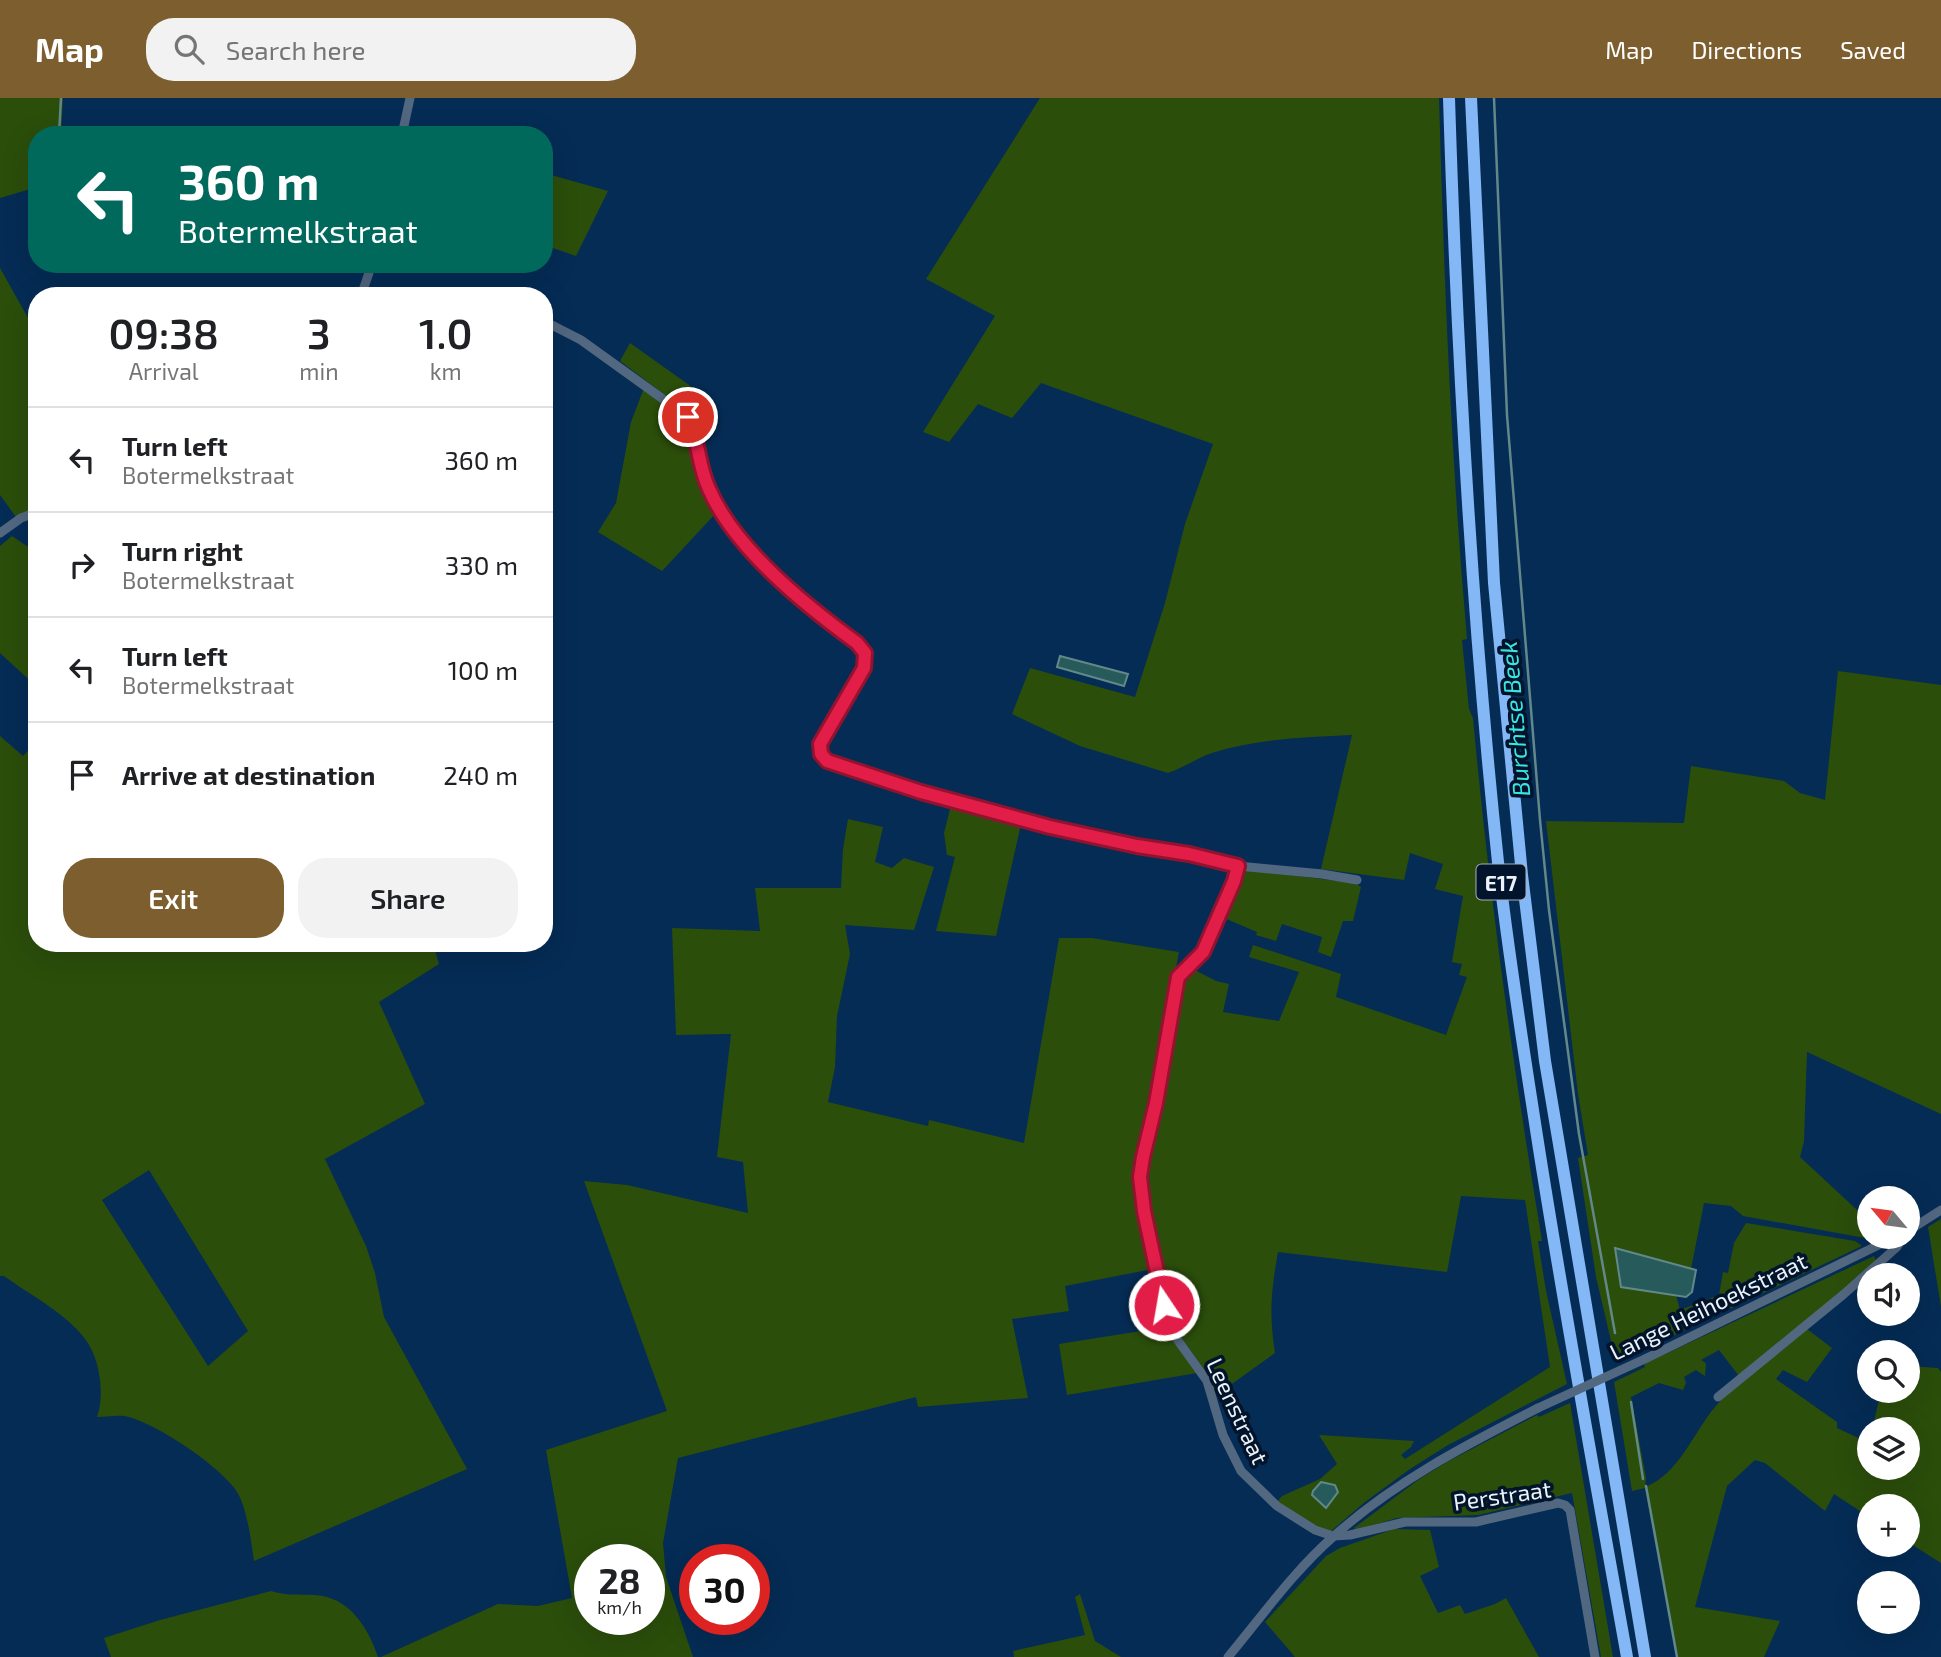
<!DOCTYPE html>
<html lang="en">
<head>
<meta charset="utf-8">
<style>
  :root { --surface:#fff; --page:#f2f2f2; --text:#202124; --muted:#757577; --line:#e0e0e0; --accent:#7d5e2f }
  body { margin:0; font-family:"Exo 2",sans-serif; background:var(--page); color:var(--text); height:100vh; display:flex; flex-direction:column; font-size:26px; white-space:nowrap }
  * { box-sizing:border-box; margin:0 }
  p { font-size:23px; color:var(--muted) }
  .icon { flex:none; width:38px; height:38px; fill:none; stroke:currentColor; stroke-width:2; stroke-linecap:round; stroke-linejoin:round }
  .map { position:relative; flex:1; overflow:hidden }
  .details { position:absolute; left:28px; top:189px; width:525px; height:665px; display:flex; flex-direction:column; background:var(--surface); border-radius:28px; box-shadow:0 7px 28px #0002 }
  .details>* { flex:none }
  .banner { position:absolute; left:28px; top:28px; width:525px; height:147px; border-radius:28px; box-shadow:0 7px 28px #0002; background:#00695c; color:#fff; overflow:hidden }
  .needle { width:46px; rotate:299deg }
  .buttons { position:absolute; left:1857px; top:1088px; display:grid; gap:14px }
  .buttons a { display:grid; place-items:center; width:63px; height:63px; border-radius:50%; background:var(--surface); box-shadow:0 7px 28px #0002; font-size:35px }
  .speed { position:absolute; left:574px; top:1446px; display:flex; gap:14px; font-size:35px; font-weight:700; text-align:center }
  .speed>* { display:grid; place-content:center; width:91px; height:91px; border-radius:50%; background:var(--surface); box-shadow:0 7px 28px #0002; line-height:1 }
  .speed small { font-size:18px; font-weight:400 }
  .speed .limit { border:10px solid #d22; background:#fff; color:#111 }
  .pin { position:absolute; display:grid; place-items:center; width:60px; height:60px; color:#fff; margin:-30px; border:4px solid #fff; border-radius:50%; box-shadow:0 2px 7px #0007 }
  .me { position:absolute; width:77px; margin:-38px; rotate:348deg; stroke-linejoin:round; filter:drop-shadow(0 0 5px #0008) }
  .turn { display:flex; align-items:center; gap:24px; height:147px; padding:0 35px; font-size:32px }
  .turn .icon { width:91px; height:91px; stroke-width:2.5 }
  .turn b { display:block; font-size:49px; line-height:60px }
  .eta { display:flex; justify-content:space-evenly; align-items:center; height:119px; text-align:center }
  .eta b { font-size:42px; font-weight:600; line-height:49px }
  .cta { display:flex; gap:14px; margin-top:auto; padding:14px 35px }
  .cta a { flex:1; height:80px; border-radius:28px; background:var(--accent); color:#fff; font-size:28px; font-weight:600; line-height:80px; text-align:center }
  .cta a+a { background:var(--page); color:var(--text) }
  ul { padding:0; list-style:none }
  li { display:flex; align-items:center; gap:21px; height:105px; padding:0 35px; border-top:2px solid var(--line) }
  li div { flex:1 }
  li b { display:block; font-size:26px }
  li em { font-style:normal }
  header { display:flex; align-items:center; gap:42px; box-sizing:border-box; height:98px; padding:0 35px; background:var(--accent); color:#fff }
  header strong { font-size:33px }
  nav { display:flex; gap:38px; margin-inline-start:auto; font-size:24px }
  .search { width:490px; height:63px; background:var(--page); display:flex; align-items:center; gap:18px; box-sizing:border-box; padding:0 24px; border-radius:28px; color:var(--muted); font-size:26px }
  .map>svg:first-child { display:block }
  .green { fill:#2b4e0b; fill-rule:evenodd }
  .water { fill:#275a5a; stroke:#628889; stroke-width:2 }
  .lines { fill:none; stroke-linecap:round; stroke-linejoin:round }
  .stream { stroke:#628889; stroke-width:2.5 }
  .minor { stroke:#526780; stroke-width:9 }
  .highway { stroke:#83b7f6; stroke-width:12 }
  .minor-bridge { stroke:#526780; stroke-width:9 }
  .route-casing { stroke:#92132f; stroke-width:18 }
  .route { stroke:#e11d48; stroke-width:12 }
  .labels { text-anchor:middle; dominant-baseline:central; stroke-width:7; stroke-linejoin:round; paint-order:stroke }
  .shield { fill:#02142b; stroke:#a6afba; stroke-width:2 }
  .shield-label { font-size:21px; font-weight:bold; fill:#ecf2f8 }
  .street-label { font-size:23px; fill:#ecf2f8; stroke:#02142b }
  .water-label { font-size:24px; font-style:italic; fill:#38e5e3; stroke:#02142b }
</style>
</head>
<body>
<header>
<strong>Map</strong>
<div class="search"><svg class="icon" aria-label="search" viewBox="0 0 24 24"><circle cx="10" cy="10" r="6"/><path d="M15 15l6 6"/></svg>Search here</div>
<nav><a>Map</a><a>Directions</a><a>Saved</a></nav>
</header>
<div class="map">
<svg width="1941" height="1559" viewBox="0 0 1941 1559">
  <rect width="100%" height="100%" fill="#052c55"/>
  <g class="green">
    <polygon points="0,0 63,0 61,37 37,37 37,89 0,100"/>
    <path d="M1040 0H1439C1444 181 1451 361 1467 541L1462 542 1469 611 1473 620C1489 796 1513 969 1542 1143H1538L1546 1193 1567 1286 1448 1347 1410 1371 1365 1404 1330 1434 1299 1420 1277 1404 1282 1398 1320 1381 1337 1366 1319 1337 1414 1343 1411 1349 1401 1357 1405 1361 1550 1269 1525 1102 1461 1098 1447 1174 1278 1154C1271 1195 1269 1214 1275 1255L1215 1298 1209 1278 1178 1235 1173 1224 1158 1160 1145 1091V1071L1160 1006 1179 898 1185 879 1193 871 1216 883 1229 886 1223 914 1279 923 1299 874 1249 859 1253 847 1341 876 1336 899 1446 937 1467 879 1459 877 1462 866 1452 864 1463 798 1435 791 1443 766 1410 755 1404 782 1321 771 1352 637C1306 639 1256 641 1212 655 1197 660 1183 670 1168 675L1080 648 1012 616 1030 570 1135 599 1165 505 1185 426 1213 346 1041 285 1012 320 978 306 949 344 923 334 995 218 926 181Z"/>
    <polygon points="544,75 608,93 576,158 544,147"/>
    <polygon points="0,170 37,236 37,409 16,419 0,397"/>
    <polygon points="630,245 706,299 693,318 620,263"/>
    <polygon points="644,290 683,322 689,332 701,386 716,415 662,473 598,434 616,405 631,324"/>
    <polygon points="12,438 37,455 37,589 0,555 0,448"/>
    <polygon points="1838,573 1941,587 1941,1016 1807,954 1804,1043 1800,1059 1869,1123 1869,1139 1882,1139 1876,1142 1743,1118 1731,1108 1704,1105 1691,1171 1615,1150 1621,1189 1676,1197 1680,1212 1719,1197 1723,1174 1728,1175 1734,1145 1746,1125 1855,1143 1862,1148 1643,1252 1641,1250 1619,1261 1612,1247 1596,1179 1578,1060 1588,1057 1578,996 1546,723 1684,725 1691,668 1784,683 1800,695 1825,702"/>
    <path d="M0 638 23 658 37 643V845H433L439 866 379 904 425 1006 325 1061 366 1148 375 1175 384 1219 467 1371 254 1463C251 1443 247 1407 235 1391 217 1366 153 1323 124 1318 115 1317 105 1319 97 1319 105 1297 100 1260 85 1241 66 1215 30 1197 4 1178H0ZM149 1072 248 1233 208 1268 102 1102Z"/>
    <polygon points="951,707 1021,726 996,838 936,833 955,759 947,757 944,735"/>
    <path d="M848 721 883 729 875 764 892 770 904 760 934 769 914 832 845 827 850 856 837 918 835 969 828 1004 928 1028 929 1022 1024 1045 1059 840H1092L1179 854 1136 1079 1153 1171 1065 1188 1069 1213 1012 1221 1028 1300 918 1309 916 1299 678 1360 663 1445 666 1479 693 1559H381L498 1506 538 1508 572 1500 546 1352 667 1313 584 1083 627 1087 748 1115 743 1064 717 1059 731 936 676 937 672 830 760 833 755 790H841L843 751ZM590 1461H649V1521H590Z"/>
    <polygon points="1248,772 1355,785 1361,789 1353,823 1343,823 1331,859 1318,854 1322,839 1282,826 1276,843 1256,837 1257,834 1224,820 1243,774"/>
    <polygon points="1941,1121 1941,1209 1928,1129"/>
    <path d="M1874 1158 1876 1163 1873 1168 1739 1278 1719 1252 1701 1262 1706 1265 1705 1278 1696 1272 1684 1279 1686 1285 1683 1292 1659 1285 1631 1299 1646 1380 1645 1389C1679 1376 1693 1335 1715 1309 1741 1279 1777 1256 1807 1231L1832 1250 1807 1284 1783 1272 1776 1281 1837 1324V1330L1869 1345V1370H1908V1332H1872L1881 1293H1908V1268L1938 1270 1941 1274V1465L1908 1444V1409H1869V1419L1834 1396 1825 1413 1765 1365 1755 1362 1727 1388 1695 1509 1780 1523 1764 1559H1678L1645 1390 1632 1393 1614 1284 1645 1269 1644 1266Z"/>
    <polygon points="1166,1229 1197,1275 1067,1297 1059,1246"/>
    <polygon points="1570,1305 1613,1559 1601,1559 1572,1395 1478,1417 1397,1420 1357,1432 1354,1430 1418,1382 1447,1364 1537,1317 1539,1319"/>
    <polygon points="1394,1431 1430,1432 1439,1469 1420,1478 1438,1515 1460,1507 1465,1516 1495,1506 1506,1500 1539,1559 1295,1559 1265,1524 1326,1458 1340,1450"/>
    <path d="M271 1493C286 1498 300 1496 315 1497 349 1499 368 1529 378 1559H111L104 1540 160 1522Z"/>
    <polygon points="1080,1496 1095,1543 1121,1559 1014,1559 1013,1553 1085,1537 1075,1499"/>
  </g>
  <g class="water">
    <polygon points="1060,558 1128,576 1124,588 1057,569"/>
    <polygon points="1615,1150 1696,1172 1692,1194 1686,1199 1621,1189"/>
    <polygon points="1321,1384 1335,1387 1338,1394 1326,1410 1312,1397 1313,1393"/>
  </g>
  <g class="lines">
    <g class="stream">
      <polyline points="1494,0 1507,317 1540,722 1549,812 1579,1036 1615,1235"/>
      <polyline points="59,37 61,0"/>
      <polyline points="1631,1304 1643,1381"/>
      <polyline points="1646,1388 1677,1559"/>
    </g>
    <g class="minor">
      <polyline points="402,37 410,0"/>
      <polyline points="361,198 372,166"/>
      <path d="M544 223 581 242 688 319 696 340 701 372 709 393 736 437 775 476 857 545 865 555C863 587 836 619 820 646L821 656 827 663 921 694 1050 729 1137 748 1189 756 1238 768 1322 776 1357 782"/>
      <polyline points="0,435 21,420 37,414"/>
      <polyline points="1238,768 1234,783 1203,854 1178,879 1140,1079 1144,1113 1164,1207 1174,1237 1207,1283 1223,1337 1241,1373 1277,1408 1315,1432 1333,1438 1350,1437 1405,1424 1476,1424 1558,1405 1565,1407 1570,1412 1595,1559"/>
      <polyline points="1908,1133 1941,1112"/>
      <polyline points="1647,1260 1895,1139"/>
      <polyline points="1718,1299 1844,1196 1897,1149 1903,1139"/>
      <path d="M1228 1559C1262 1518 1294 1473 1334 1438 1394 1384 1466 1347 1538 1310"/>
    </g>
    <g class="highway">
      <path d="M1449 0C1457 255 1471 510 1498 764 1508 855 1523 947 1537 1038 1564 1212 1596 1385 1627 1559"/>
      <polyline points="1471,0 1494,485 1522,777 1545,963 1645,1559"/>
    </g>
    <polyline class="minor-bridge" points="1538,1310 1647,1260"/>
  </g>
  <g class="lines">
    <g class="route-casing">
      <path id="route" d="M688 319C699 342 698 368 709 391 735 451 805 507 857 545L865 555 864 570 820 646 821 656 827 663 921 694 1050 729 1137 748 1189 756 1238 768 1234 783 1203 854 1178 879 1156 1005 1143 1059 1140 1079 1144 1113 1164 1207"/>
    </g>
    <use href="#route" class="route"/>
  </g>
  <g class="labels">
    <rect class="shield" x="1476.5" y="766.5" width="49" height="35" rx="5"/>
    <g class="shield-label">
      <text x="1501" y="784">E17</text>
    </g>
    <g class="street-label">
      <text transform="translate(1708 1208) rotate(-26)">Lange Heihoekstraat</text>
      <text transform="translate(1238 1313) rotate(65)">Leenstraat</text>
      <text transform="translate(1502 1397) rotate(-8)">Perstraat</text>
    </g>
    <g class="water-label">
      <text transform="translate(1514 621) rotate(-95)">Burchtse Beek</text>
    </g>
  </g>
</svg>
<div class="buttons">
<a><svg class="needle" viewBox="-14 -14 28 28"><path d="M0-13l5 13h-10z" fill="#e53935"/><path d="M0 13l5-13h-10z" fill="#757577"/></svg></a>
<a><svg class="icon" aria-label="sound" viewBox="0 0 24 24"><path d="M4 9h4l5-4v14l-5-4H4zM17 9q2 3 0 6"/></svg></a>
<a><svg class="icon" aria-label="search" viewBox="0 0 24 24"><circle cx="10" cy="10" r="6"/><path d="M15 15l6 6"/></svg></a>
<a><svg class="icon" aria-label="layers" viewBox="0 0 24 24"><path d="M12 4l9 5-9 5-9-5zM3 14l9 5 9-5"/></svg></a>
<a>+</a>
<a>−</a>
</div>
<div class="speed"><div>28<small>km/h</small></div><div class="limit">30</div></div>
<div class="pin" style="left:688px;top:319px;background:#d93025"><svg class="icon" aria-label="arrive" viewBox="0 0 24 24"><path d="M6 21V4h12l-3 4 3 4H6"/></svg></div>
<svg class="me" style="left:1164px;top:1207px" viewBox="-20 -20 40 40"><circle r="17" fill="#e11d48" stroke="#fff" stroke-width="3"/><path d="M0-11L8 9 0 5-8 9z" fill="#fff"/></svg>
<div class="banner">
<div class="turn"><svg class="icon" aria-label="left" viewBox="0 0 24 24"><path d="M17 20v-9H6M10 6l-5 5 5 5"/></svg><div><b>360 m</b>Botermelkstraat</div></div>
</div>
<section class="details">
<div class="eta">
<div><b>09:38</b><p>Arrival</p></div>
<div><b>3</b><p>min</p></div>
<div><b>1.0</b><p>km</p></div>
</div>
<ul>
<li><svg class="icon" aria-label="left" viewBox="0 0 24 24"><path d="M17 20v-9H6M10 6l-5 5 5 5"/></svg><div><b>Turn left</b><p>Botermelkstraat</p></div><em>360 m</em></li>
<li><svg class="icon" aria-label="right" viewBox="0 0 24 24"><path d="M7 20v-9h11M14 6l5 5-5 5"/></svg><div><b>Turn right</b><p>Botermelkstraat</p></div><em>330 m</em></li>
<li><svg class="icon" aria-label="left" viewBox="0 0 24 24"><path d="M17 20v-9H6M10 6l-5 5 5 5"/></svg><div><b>Turn left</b><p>Botermelkstraat</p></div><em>100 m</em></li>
<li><svg class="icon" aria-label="arrive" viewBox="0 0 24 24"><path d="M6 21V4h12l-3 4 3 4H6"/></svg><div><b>Arrive at destination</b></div><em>240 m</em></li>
</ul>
<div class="cta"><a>Exit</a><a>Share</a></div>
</section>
</div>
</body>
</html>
